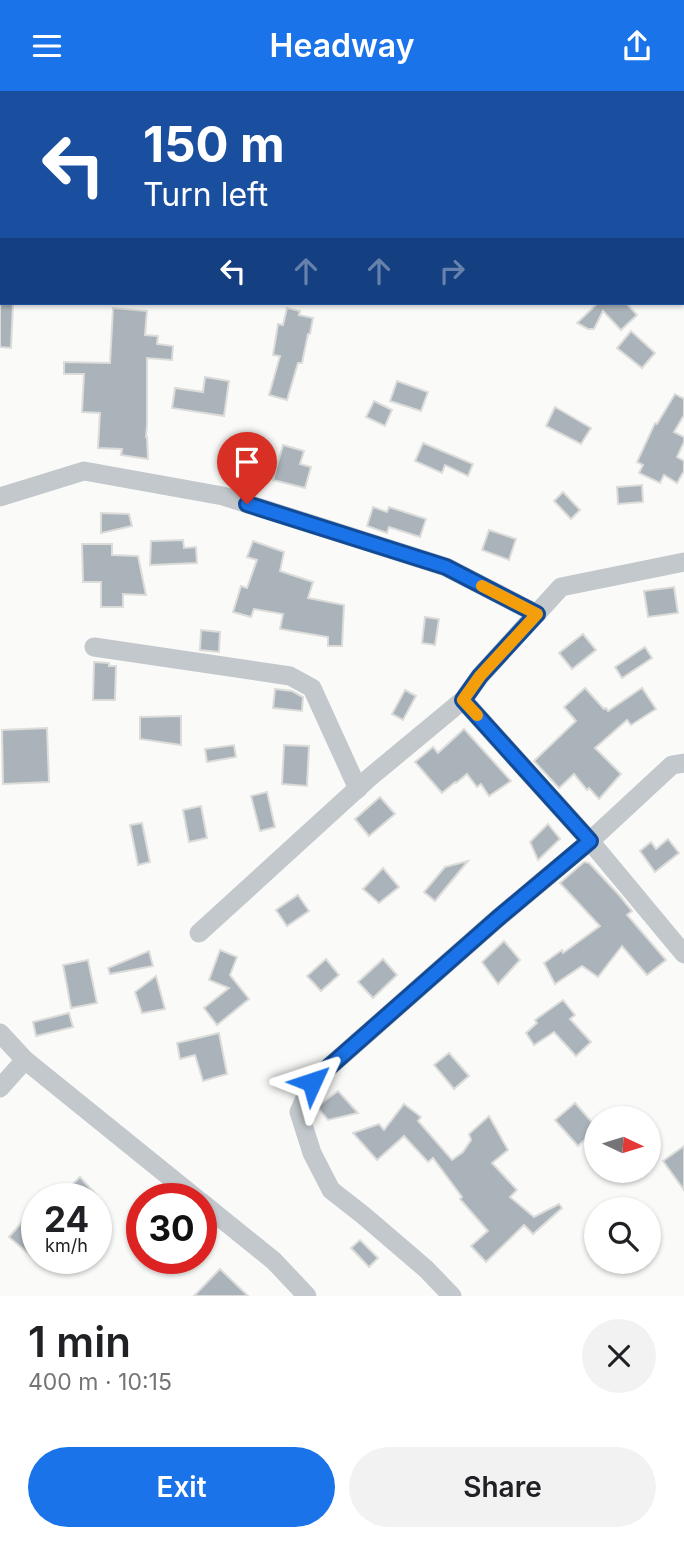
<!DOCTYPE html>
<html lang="en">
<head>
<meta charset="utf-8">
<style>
  :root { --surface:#fff; --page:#f2f2f2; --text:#202124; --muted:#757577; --accent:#1a73e8 }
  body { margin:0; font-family:Inter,sans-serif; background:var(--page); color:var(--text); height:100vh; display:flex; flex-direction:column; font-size:26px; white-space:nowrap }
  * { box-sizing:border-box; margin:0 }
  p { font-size:23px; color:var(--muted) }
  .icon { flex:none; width:38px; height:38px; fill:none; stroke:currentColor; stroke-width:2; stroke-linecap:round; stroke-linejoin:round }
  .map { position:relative; height:1205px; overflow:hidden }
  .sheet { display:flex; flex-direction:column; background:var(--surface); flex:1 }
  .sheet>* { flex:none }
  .hud { position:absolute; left:0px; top:0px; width:684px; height:214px; box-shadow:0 2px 5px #0004; background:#1a4fa0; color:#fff; overflow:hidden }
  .needle { width:46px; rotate:94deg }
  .controls { position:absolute; left:584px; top:1015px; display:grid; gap:14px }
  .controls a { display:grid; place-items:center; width:77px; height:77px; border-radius:50%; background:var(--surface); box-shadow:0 2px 5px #0004; font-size:35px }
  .speed { position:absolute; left:21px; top:1092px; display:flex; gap:14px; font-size:35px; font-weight:700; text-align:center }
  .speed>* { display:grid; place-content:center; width:91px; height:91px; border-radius:50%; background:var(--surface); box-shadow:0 2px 5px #0004; line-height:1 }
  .speed small { font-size:18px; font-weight:400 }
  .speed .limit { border:10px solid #d22; background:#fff; color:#111 }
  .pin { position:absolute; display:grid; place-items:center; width:60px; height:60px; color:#fff; margin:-72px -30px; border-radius:50% 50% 50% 0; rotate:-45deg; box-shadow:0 0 7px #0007 }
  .pin .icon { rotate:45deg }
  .me { position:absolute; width:77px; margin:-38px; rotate:48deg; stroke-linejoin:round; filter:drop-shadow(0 0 5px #0008) }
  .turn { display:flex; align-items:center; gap:24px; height:147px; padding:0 28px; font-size:32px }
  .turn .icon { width:91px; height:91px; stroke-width:2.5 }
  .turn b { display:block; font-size:49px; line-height:60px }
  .lanes { display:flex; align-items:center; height:66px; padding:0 28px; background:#0003; justify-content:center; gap:35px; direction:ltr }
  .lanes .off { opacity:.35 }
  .round { display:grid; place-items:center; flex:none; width:74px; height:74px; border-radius:37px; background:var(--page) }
  .summary { display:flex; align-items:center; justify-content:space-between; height:119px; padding:0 28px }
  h1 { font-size:42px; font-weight:600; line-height:52px }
  .button { display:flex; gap:14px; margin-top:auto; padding:14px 28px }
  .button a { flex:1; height:80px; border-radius:42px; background:var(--accent); color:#fff; font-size:28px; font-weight:600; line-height:80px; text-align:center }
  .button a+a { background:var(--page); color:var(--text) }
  header { display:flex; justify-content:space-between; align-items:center; height:91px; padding:0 28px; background:var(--accent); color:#fff; font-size:32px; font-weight:600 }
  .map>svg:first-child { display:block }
  .building { fill:#aab3b9; stroke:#dcdcda; stroke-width:2 }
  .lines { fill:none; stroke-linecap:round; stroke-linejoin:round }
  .minor { stroke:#c3c8cc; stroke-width:19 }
  .route-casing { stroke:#114b97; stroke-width:18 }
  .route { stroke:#1a73e8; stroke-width:12 }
  .slow { stroke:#f59e0b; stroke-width:12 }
</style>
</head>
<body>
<header><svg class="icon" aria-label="menu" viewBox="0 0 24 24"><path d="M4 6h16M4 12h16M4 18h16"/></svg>Headway<svg class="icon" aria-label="share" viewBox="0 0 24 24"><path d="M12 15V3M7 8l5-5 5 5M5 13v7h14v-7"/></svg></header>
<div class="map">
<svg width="684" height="1205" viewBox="0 0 684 1205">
  <rect width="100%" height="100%" fill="#fafaf8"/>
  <g class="building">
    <polygon points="0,212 13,212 11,257 0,256"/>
    <polygon points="595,212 626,212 637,224 621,239 603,220 594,238 588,238 577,232 597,213"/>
    <polygon points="113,217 147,220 145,244 158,245 157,253 173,255 172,269 147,267 147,334 146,346 147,346 148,368 121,364 122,358 98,357 100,322 82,321 84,283 64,283 64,271 110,272"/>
    <polygon points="287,217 300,220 299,224 313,227 310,243 308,243 302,272 298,272 287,309 269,304 280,265 273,264 278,233 283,234"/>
    <polygon points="631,240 655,262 642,277 617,257"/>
    <polygon points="205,286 229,290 224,325 172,317 175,297 203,301"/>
    <polygon points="397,290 428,301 421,320 390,310"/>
    <polygon points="675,303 684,308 684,324 674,341 684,346 684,351 677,366 684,370 684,380 677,392 664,384 660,392 639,382 643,374 637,371 655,332 657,333"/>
    <polygon points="374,310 392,319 385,335 366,326"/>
    <polygon points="555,316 591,337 581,353 546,335"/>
    <polygon points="423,352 473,373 468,385 445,374 442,382 415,370"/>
    <polygon points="283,354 304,360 300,373 311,376 305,397 273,389"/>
    <polygon points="642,394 643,411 618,413 617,396"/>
    <polygon points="563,401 580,419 571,428 554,410"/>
    <polygon points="373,416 387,421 389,416 426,428 420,446 389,436 387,442 367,435"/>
    <polygon points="101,422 129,423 132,435 101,442"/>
    <polygon points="489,439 516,448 509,469 482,459"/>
    <polygon points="183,449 184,457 196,456 197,472 150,474 151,450"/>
    <polygon points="253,450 284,461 280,480 313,491 308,507 344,514 342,555 328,555 328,546 280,538 283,523 254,518 251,526 233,521 241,495 247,497 257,469 247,466"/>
    <polygon points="82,453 112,453 112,464 138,465 146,504 123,503 123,516 101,516 101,491 83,491"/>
    <polygon points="674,496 678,522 648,526 644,500"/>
    <polygon points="425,526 439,528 435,554 422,552"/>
    <polygon points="201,539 220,541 219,561 200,559"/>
    <polygon points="583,543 596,559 572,578 559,562"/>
    <polygon points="645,556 652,567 622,587 615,576"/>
    <polygon points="94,571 109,572 109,575 116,575 115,609 93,609"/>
    <polygon points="585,597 604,618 606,617 608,620 642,597 656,618 631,634 627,629 595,657 621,683 599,708 589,697 587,699 574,683 559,697 534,670 576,630 564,616"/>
    <polygon points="275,598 292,600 303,606 302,620 273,617"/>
    <polygon points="405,599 416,605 403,629 392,623"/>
    <polygon points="181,625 181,654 140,648 140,626"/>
    <polygon points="47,637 49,691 3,693 2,639"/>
    <polygon points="464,638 511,690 489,705 481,693 477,696 467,683 456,692 455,691 442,702 415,671 433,656 438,662"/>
    <polygon points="234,654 236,666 207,671 205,658"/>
    <polygon points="284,654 309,655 307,695 282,693"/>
    <polygon points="267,701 275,736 260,740 251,705"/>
    <polygon points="380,706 395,723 369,745 355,728"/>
    <polygon points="201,715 207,747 189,751 183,719"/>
    <polygon points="142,732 150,771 138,774 130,734"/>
    <polygon points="548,733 560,748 538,769 530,751"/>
    <polygon points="668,748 679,762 655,781 640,760 651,751 656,758"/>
    <polygon points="468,770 435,810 424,801 445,776"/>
    <polygon points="584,771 589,772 619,804 632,820 627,824 666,869 647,884 622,855 598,886 582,875 555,893 544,872 562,859 563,862 600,835 560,792"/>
    <polygon points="383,777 399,796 379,812 363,798"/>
    <polygon points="298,804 309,820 287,835 276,819"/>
    <polygon points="504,850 520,869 498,893 482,871"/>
    <polygon points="220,859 237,866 230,884 249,908 217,934 204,917 229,897 209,889"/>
    <polygon points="149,860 153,875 110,883 108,877"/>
    <polygon points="326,868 339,884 321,900 307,885"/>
    <polygon points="383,868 397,884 373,907 358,891"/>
    <polygon points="88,869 97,912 71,917 63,874"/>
    <polygon points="156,885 165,918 142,922 135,901"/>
    <polygon points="563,909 575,924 570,928 591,951 576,965 554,941 534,954 526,942 537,932 535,929"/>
    <polygon points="69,922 73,936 36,945 33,931"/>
    <polygon points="219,942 227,983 203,990 195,964 180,968 177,952"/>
    <polygon points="449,962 469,985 454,998 434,974"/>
    <polygon points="338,1000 358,1022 328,1029 317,1016"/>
    <polygon points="575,1012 597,1037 578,1055 555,1029"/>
    <polygon points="404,1013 421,1026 418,1030 452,1069 463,1061 471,1049 469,1043 489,1025 508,1059 492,1072 517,1099 510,1106 534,1126 559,1113 562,1117 533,1143 524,1134 486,1171 471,1155 488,1140 460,1108 462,1106 433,1067 428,1071 404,1045 377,1069 353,1042 379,1033 384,1039"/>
    <polygon points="684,1055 684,1099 663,1070"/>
    <polygon points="80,1086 100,1108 57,1108"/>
    <polygon points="37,1114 37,1170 9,1146"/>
    <polygon points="360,1149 378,1167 369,1176 351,1157"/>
    <polygon points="220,1178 248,1205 194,1205"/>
  </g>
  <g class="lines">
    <g class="minor">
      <polyline points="0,60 2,61"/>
      <polyline points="682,132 684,132"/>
      <polyline points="0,406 84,380 223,405 446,476 537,523"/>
      <polyline points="94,556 290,585 312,597 358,698"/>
      <polyline points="463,609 590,750 684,863"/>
      <polyline points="199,842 369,687 463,609 480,585 561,496 684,471"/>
      <polyline points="0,942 25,969 197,1108"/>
      <polyline points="0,997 25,969"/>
      <polyline points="201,1111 274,1170 307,1205"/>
      <polyline points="452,1205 426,1178 363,1124 331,1099 312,1062 299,1021 312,991 497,828 590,750 672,674 684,672"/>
    </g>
  </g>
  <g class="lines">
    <g class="route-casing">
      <polyline id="route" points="247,413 446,476 537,523 480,585 463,609 590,750 497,828 312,991"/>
    </g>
    <use href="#route" class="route"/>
    <polyline class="slow" points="477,624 463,609 480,585 537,523 482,495"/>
  </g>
</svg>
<div class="controls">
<a><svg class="needle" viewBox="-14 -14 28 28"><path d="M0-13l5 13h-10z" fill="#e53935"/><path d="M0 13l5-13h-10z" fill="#757577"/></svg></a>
<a><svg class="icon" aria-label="search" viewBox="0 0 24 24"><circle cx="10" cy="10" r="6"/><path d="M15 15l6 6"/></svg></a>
</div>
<div class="speed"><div>24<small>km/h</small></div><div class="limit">30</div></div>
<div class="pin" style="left:247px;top:413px;background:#d93025"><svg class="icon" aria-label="arrive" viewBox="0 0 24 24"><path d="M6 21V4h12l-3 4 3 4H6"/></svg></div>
<svg class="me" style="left:312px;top:991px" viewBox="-20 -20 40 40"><path d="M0-17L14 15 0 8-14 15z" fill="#1a73e8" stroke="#fff" stroke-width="4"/></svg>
<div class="hud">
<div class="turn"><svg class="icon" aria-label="left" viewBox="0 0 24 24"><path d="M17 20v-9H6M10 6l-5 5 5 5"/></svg><div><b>150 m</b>Turn left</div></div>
<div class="lanes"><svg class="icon" aria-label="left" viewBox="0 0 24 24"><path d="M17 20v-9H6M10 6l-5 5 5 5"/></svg><svg class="icon off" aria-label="ahead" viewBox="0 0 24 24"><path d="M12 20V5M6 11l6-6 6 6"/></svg><svg class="icon off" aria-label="ahead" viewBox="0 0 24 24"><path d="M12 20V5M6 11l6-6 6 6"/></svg><svg class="icon off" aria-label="right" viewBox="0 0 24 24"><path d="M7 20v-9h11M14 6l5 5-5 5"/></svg></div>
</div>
</div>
<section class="sheet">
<div class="summary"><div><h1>1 min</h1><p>400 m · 10:15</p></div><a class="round"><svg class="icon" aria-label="close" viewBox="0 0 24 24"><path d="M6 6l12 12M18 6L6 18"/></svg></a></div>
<div class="button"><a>Exit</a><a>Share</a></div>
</section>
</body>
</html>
